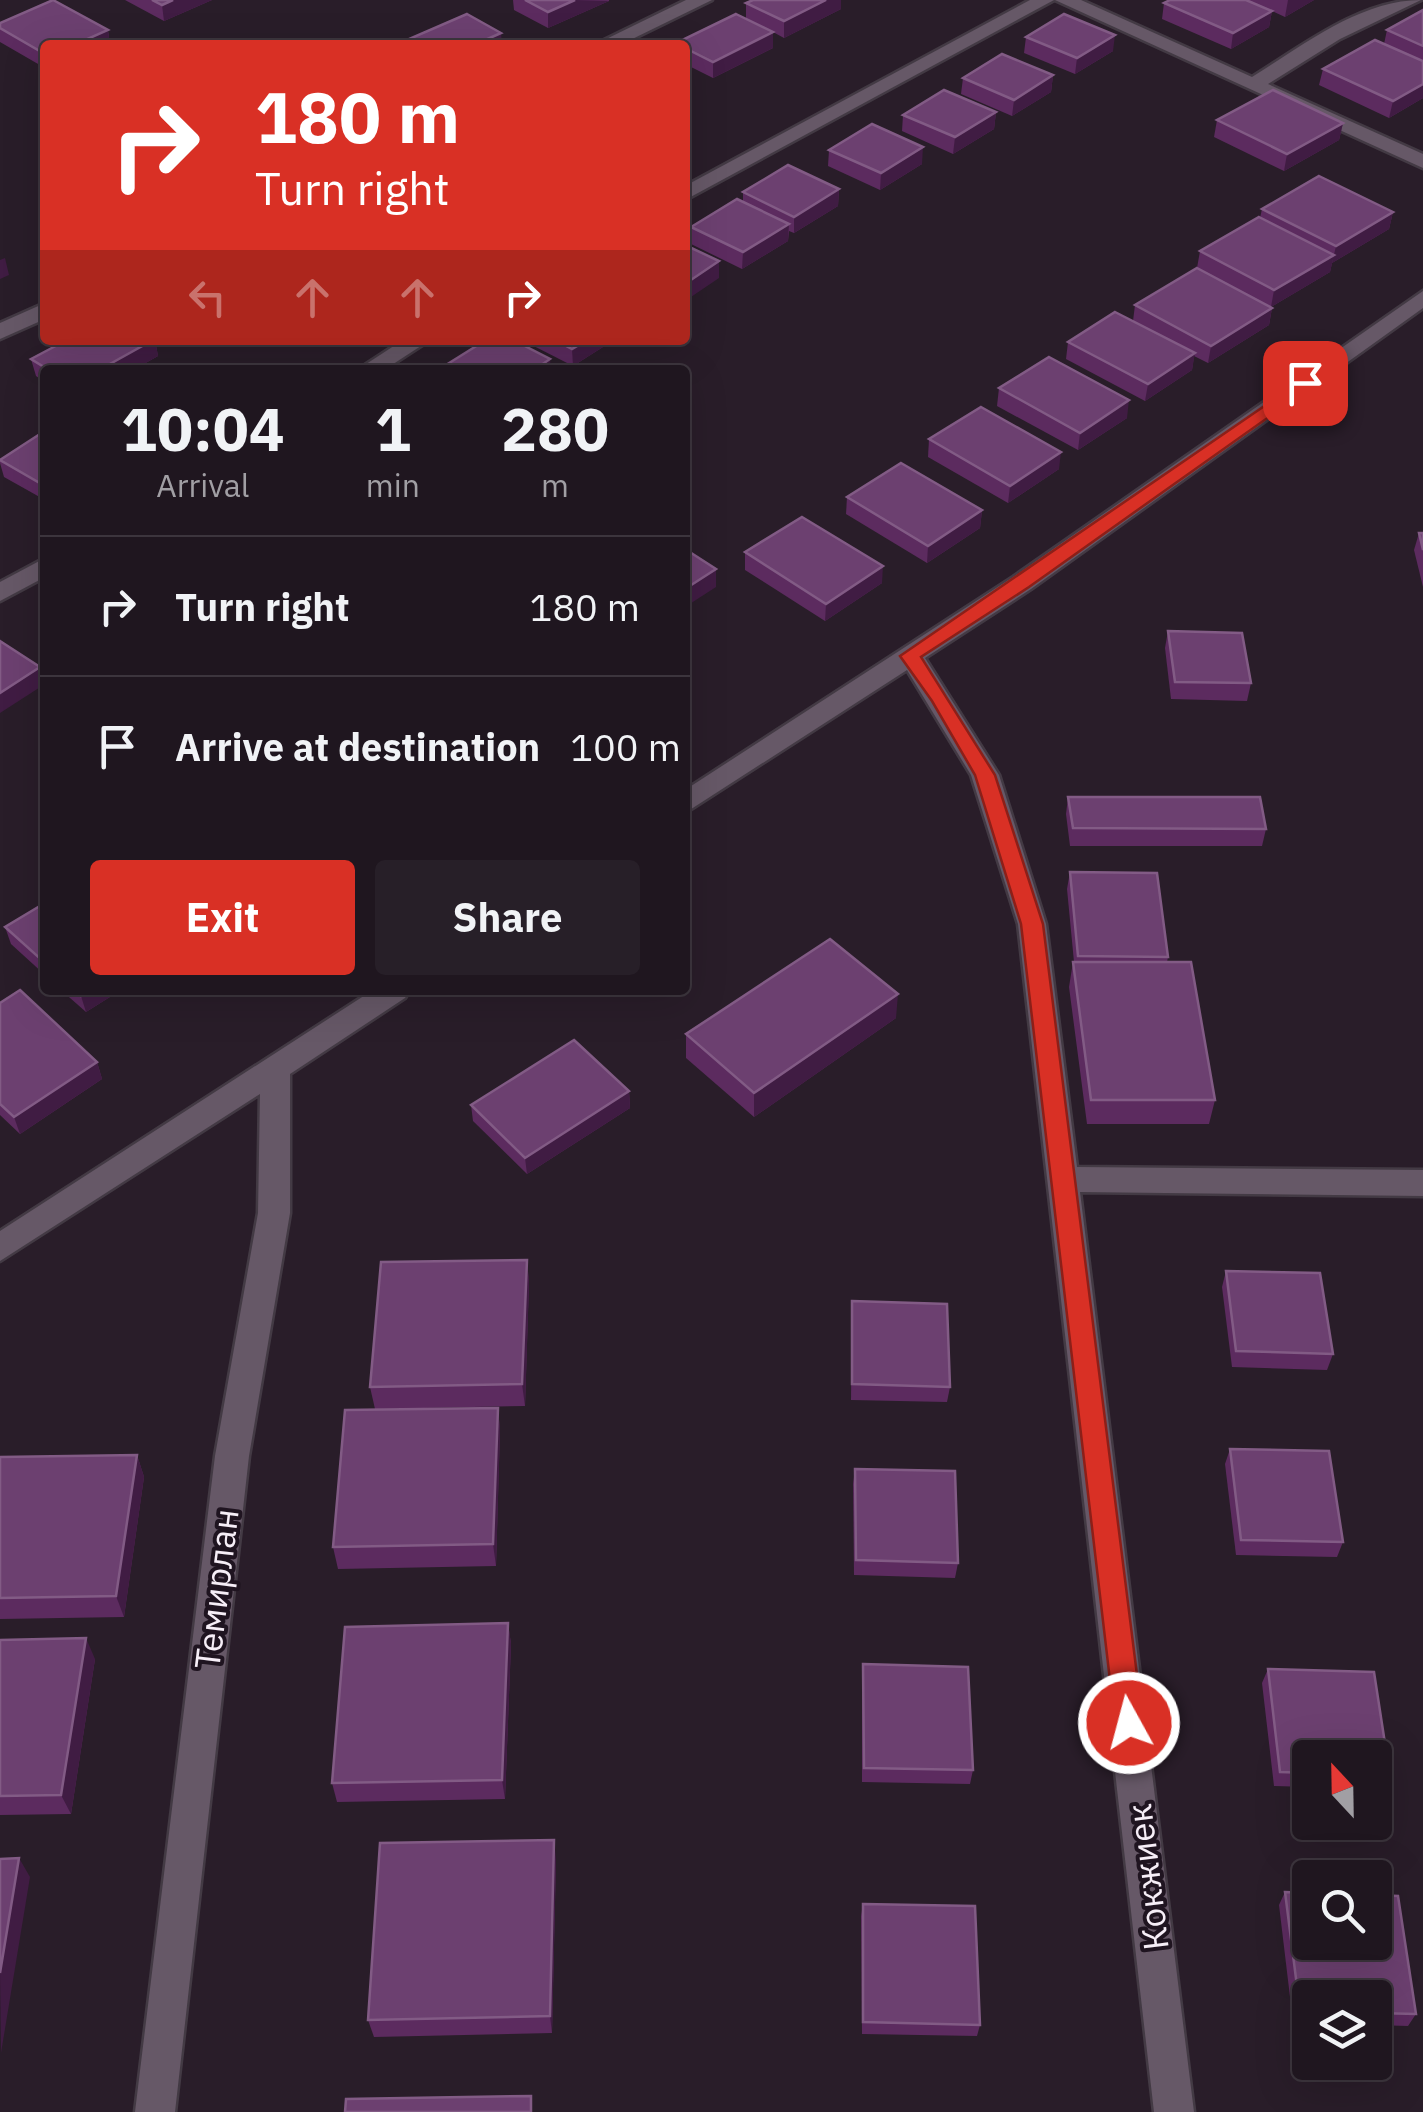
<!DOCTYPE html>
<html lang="en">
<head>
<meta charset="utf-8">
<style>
  :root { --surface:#1f161f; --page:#271f28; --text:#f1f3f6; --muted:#a19fa4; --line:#3c353d; --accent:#d93025 }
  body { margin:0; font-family:"IBM Plex Sans",sans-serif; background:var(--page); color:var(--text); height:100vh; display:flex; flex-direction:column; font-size:38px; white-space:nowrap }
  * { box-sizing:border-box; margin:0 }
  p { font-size:32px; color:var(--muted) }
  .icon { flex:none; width:55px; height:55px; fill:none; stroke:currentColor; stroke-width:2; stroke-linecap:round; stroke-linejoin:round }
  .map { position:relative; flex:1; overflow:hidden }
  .side { position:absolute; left:40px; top:365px; width:650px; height:630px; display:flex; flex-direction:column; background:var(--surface); border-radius:10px; box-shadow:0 10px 40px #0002,0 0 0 2px var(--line) }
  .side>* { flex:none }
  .guide { position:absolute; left:40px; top:40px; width:650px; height:305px; border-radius:10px; box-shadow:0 10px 40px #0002,0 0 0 2px var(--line); background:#d93025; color:#fff; overflow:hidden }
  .needle { width:65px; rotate:338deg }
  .fabs { position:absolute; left:1292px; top:1740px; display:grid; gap:20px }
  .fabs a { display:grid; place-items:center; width:100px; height:100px; border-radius:10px; background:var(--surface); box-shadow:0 10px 40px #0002,0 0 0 2px var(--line); font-size:50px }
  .pin { position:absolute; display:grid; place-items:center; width:85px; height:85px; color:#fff; margin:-42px; border-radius:20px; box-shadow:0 5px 15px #0006 }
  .me { position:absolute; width:110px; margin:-55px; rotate:353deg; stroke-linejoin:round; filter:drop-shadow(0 0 8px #0008) }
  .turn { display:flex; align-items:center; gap:35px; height:210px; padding:0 50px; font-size:45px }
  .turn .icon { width:130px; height:130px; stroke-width:2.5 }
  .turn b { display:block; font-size:70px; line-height:85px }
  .lanes { display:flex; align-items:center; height:95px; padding:0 50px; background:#0003; justify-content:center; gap:50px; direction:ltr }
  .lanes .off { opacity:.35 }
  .eta { display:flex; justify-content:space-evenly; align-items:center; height:170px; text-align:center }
  .eta b { font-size:60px; font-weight:700; line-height:70px }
  .cta { display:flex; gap:20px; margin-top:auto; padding:20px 50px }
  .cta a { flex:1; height:115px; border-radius:10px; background:var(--accent); color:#fff; font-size:40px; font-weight:700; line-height:115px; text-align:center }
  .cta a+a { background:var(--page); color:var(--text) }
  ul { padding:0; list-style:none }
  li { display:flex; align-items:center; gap:30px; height:140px; padding:0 50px; border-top:2px solid var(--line) }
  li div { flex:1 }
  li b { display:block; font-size:38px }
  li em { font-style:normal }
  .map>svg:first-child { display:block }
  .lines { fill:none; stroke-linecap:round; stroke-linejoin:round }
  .street-casing { stroke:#433a44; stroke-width:5 }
  .street { fill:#665867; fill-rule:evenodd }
  .wall { fill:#5c2b5f }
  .shaded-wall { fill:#401c43 }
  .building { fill:#6c4070; stroke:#825b85; stroke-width:2.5 }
  .route { fill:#d93025; stroke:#8d1f18; stroke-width:2.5 }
  .labels { text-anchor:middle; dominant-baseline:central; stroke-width:8; stroke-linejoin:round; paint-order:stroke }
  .street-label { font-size:35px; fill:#f6eef7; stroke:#1f1420 }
</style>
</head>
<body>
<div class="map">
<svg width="1423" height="2112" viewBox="0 0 1423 2112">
  <rect width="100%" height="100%" fill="#291d29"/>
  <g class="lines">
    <g class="street-casing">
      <g id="street">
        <polygon points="686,0 712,0 620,45 594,45"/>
        <polygon points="1030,0 1054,0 685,200 685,186"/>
        <path d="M1055 0H1081L1252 77C1302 46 1360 0 1421 0L1340 39 1268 84 1423 154V168Z"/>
        <polygon points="1423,291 1423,308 1031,589 925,658 999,775 1046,924 1077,1167 1423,1170 1423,1196 1080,1192 1194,2112 1154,2112 1018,924 971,775 907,670 685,813 685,790 1013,577"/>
        <polygon points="45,303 45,319 0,339 0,323"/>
        <polygon points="403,340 430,340 384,370 357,370"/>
        <polygon points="45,558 45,577 0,601 0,582"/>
        <polygon points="373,990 410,990 405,998 290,1074 290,1213 249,1456 175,2112 135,2112 215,1456 258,1213 260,1094 0,1261 0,1231"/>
      </g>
    </g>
    <use href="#street" class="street"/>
  </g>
  <g class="wall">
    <polygon points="125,0 212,0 164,21"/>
    <polygon points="513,0 609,0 609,1 548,28 514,10"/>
    <polygon points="1170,0 1314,0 1285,17 1272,11 1269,27 1231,49 1162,19 1164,3"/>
    <polygon points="746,3 841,9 784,38 773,32 773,48 713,78 685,64 685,45 676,45 676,43 746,19"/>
    <polygon points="1423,10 1423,98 1389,118 1319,85 1323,69 1384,44 1387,30"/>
    <polygon points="0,23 108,30 110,45 45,45 45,68 0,42"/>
    <polygon points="1026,37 1113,51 1075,74 1024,53"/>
    <polygon points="1053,75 1051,92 1012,116 961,94 963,78"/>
    <polygon points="996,112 994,129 953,154 902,131 903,115"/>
    <polygon points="1217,120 1343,123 1339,140 1284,171 1214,137"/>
    <polygon points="829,150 922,164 880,190 828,166"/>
    <polygon points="839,189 838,206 794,233 789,231 788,241 742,269 691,244 691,227 743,202 743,192"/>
    <polygon points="1262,209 1393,212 1389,229 1332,263 1330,272 1271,307 1272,308 1269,325 1208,363 1194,356 1192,370 1145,401 1066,359 1068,342 1133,321 1135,305 1197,268 1200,251 1260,218"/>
    <polygon points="67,340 155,340 158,356 133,370 45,370 45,382 36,376 31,359"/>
    <polygon points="522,340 614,340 573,366"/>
    <polygon points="999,388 1127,418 1078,450 997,406"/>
    <polygon points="45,434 45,500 4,477 0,463 0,459"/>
    <polygon points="929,439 1059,469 1008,503 928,457"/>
    <polygon points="847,497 982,510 980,528 927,563 846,514"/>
    <polygon points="1419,533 1423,533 1423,587 1414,550"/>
    <polygon points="745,552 882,583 825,621 745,570"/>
    <polygon points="1168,631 1251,683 1247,701 1171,699 1165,648"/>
    <polygon points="1068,797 1266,829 1262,846 1070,846 1066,814"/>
    <polygon points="1070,872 1168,957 1167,962 1215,1100 1209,1124 1087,1124 1069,987 1073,962 1074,962 1067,889"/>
    <polygon points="45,903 45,975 11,944 5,927"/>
    <polygon points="61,990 121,990 86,1012"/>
    <polygon points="0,1003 97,1062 102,1079 20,1134 0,1115"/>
    <polygon points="896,1018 754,1117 686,1058 686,1034"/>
    <polygon points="629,1091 630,1108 527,1174 473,1121 471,1105"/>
    <polygon points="527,1260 529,1283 525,1406 375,1409 370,1387"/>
    <polygon points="1226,1271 1333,1354 1327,1370 1232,1367 1222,1287"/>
    <polygon points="852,1301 950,1387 947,1402 851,1400"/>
    <polygon points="498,1408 500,1430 496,1566 338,1569 333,1547"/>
    <polygon points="1230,1449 1343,1542 1337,1557 1236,1555 1225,1464"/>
    <polygon points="137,1455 144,1477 124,1617 0,1619 0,1457"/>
    <polygon points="855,1469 958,1563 955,1578 854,1575 853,1484"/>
    <polygon points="508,1623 511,1644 505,1799 337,1802 332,1783"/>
    <polygon points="0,1640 95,1659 71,1814 0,1815"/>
    <polygon points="863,1664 973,1770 970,1784 862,1782 862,1679"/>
    <polygon points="1268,1669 1374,1672 1390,1776 1383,1789 1375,1789 1375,1758 1310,1758 1310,1787 1274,1786 1262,1683"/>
    <polygon points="556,1859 552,2033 374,2037 368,2020"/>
    <polygon points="1285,1892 1416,2014 1408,2026 1375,2025 1375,1998 1310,1998 1310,2022 1293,2022 1279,1905"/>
    <polygon points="863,1904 980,2025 977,2036 862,2034 861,1916"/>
  </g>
  <g class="shaded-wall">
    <polygon points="173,0 212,0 164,21 162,5"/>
    <polygon points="575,0 609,1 548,28 548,12"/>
    <polygon points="826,0 841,0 841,9 784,38 784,21"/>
    <polygon points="1288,0 1314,0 1285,17"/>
    <polygon points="1272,11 1269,27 1231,49 1233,33"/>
    <polygon points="108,30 110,45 74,45"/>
    <polygon points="773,32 773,48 713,78 713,62"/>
    <polygon points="501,33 502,45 474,45"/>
    <polygon points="1115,35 1113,51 1075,74 1077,58"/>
    <polygon points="1053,75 1051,92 1012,116 1014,100"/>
    <polygon points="1423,84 1423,98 1389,118 1393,101"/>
    <polygon points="996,112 994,129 953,154 955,137"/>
    <polygon points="1343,123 1339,140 1284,171 1287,154"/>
    <polygon points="923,147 922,164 880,190 881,173"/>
    <polygon points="839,189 838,206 794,233 794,217"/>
    <polygon points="1393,212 1389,229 1332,263 1336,246"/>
    <polygon points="789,224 788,241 742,269 743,252"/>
    <polygon points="1334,255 1330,272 1271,307 1274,290"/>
    <polygon points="5,258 9,275 0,279 0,260"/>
    <polygon points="719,261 719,278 685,301 685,284"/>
    <polygon points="1272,308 1269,325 1208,363 1211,346"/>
    <polygon points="153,340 155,340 158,356 133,370 99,370"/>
    <polygon points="587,340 614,340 573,366 572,349"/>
    <polygon points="1195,353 1192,370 1145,401 1148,384"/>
    <polygon points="550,359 551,370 534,370"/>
    <polygon points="1129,400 1127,418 1078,450 1080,433"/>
    <polygon points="1061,452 1059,469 1008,503 1010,486"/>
    <polygon points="982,510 980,528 927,563 928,546"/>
    <polygon points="883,566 882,583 825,621 826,604"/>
    <polygon points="716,569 716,587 685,607 685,589"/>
    <polygon points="40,667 45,684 0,713 0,693"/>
    <polygon points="90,990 121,990 86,1012 81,996"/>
    <polygon points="898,994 896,1018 754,1117 754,1093"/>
    <polygon points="97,1062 102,1079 20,1134 14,1117"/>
    <polygon points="629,1091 630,1108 527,1174 525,1158"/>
    <polygon points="527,1260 529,1283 525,1406 522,1384"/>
    <polygon points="498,1408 500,1430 496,1566 493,1544"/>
    <polygon points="137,1455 144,1477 124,1617 116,1596"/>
    <polygon points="508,1623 511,1644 505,1799 502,1780"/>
    <polygon points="86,1638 95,1659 71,1814 61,1795"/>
    <polygon points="554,1840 556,1859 552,2033 550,2016"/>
    <polygon points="19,1858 30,1877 1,2053 0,1973"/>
  </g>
  <g class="building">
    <polygon points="53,0 108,30 74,45 45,45 45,54 0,28 0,23"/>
    <polygon points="152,0 173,0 162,5"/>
    <polygon points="525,0 575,0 548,12"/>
    <polygon points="753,0 826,0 784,21 746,3"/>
    <polygon points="1170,0 1246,0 1272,11 1233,33 1164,3"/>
    <polygon points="1423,10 1423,46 1387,30"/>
    <polygon points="467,14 501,33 474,45 408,45 402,42"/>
    <polygon points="736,14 773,32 713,62 685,48 685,45 676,43"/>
    <polygon points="1064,14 1115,35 1077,58 1026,37"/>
    <polygon points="1375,40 1423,61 1423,84 1393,101 1323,69"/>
    <polygon points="1002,54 1053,75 1014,100 963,78"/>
    <polygon points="944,90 996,112 955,137 903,115"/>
    <polygon points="1273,90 1343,123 1287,154 1217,120"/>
    <polygon points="872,124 923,147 881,173 829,150"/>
    <polygon points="788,165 839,189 794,217 743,192"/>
    <polygon points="1319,176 1393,212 1336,246 1262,209"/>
    <polygon points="737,199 789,224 743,252 691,227"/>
    <polygon points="1259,217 1334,255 1274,290 1200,251"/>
    <polygon points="685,245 719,261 685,284"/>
    <polygon points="1197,268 1272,308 1211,346 1135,305"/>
    <polygon points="1115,312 1195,353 1148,384 1068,342"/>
    <polygon points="67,340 153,340 99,370 49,370 31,359"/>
    <polygon points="486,340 513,340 550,359 534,370 438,370"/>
    <polygon points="555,340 587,340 572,349"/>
    <polygon points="1049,357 1129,400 1080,433 999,388"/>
    <polygon points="981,407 1061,452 1010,486 929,439"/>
    <polygon points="43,432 45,434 45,486 0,460"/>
    <polygon points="901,463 982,510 928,546 847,497"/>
    <polygon points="802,517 883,566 826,604 745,552"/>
    <polygon points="1419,533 1423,533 1423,550"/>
    <polygon points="685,549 716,569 685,589"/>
    <polygon points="1168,631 1242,633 1251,683 1175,682"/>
    <polygon points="0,641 40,667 0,693"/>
    <polygon points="1068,797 1260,797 1266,829 1073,828"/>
    <polygon points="1070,872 1157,873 1168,957 1078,956"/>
    <polygon points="45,903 45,963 5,927"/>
    <polygon points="830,939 898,994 754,1093 686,1034"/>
    <polygon points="1073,962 1191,962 1215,1100 1091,1100"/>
    <polygon points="20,990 97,1062 14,1117 0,1104 0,1003"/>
    <polygon points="75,990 90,990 81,996"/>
    <polygon points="574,1040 629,1091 525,1158 471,1105"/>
    <polygon points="527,1260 522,1384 370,1387 381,1262"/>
    <polygon points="1226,1271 1320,1273 1333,1354 1236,1351"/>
    <polygon points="852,1301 947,1304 950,1387 852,1384"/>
    <polygon points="498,1408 493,1544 333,1547 345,1410"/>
    <polygon points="1230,1449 1329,1451 1343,1542 1241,1540"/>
    <polygon points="137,1455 116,1596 0,1598 0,1457"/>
    <polygon points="855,1469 955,1471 958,1563 856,1560"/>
    <polygon points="508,1623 502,1780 332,1783 345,1627"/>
    <polygon points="86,1638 61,1795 0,1796 0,1640"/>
    <polygon points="863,1664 968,1667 973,1770 864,1768"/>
    <polygon points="1268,1669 1374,1672 1390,1776 1375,1775 1375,1758 1310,1758 1310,1773 1280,1772"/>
    <polygon points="554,1840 550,2016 368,2020 380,1843"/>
    <polygon points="19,1858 0,1973 0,1859"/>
    <polygon points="1285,1892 1310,1893 1310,1942 1375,1942 1375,1895 1398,1896 1416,2014 1375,2013 1375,1998 1310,1998 1310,2010 1300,2010"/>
    <polygon points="863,1904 975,1906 980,2025 863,2022"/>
    <polygon points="531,2096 531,2112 345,2112 346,2099"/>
  </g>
  <polygon class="route" points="1305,378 1311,379 1311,387 1029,587 921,657 995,775 1043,924 1143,1723 1139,1733 1129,1736 1119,1733 1115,1723 1021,924 975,775 932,701 900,656"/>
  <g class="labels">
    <g class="street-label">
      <text transform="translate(216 1589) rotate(-83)">Темирлан</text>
      <text transform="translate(1147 1877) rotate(-97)">Кокжиек</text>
    </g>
  </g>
</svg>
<div class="fabs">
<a><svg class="needle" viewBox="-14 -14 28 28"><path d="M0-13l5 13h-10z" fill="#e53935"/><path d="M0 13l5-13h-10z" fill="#a19fa4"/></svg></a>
<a><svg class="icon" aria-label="search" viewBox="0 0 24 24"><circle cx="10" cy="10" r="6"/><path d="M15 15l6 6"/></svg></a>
<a><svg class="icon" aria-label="layers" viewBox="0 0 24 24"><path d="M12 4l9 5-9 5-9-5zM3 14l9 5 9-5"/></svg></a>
</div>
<div class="pin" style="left:1305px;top:383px;background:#d93025"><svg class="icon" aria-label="arrive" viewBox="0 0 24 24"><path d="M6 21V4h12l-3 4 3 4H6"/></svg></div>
<svg class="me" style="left:1129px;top:1723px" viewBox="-20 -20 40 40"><circle r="17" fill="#d93025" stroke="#fff" stroke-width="3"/><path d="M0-11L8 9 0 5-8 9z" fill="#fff"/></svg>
<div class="guide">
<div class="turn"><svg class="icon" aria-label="right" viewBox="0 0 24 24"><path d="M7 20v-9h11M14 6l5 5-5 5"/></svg><div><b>180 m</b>Turn right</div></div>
<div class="lanes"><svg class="icon off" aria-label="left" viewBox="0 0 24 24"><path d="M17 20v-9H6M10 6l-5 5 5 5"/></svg><svg class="icon off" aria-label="ahead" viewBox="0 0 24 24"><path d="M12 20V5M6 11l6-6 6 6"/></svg><svg class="icon off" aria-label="ahead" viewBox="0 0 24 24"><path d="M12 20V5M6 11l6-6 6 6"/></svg><svg class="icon" aria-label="right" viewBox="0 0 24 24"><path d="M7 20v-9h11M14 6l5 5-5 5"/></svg></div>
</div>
<section class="side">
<div class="eta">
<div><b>10:04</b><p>Arrival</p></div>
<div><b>1</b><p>min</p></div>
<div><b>280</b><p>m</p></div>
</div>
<ul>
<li><svg class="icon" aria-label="right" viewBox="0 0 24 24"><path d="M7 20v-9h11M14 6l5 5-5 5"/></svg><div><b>Turn right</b></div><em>180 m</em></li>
<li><svg class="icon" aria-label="arrive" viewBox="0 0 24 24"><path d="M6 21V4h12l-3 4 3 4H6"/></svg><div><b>Arrive at destination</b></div><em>100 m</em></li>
</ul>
<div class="cta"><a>Exit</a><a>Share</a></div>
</section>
</div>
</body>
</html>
